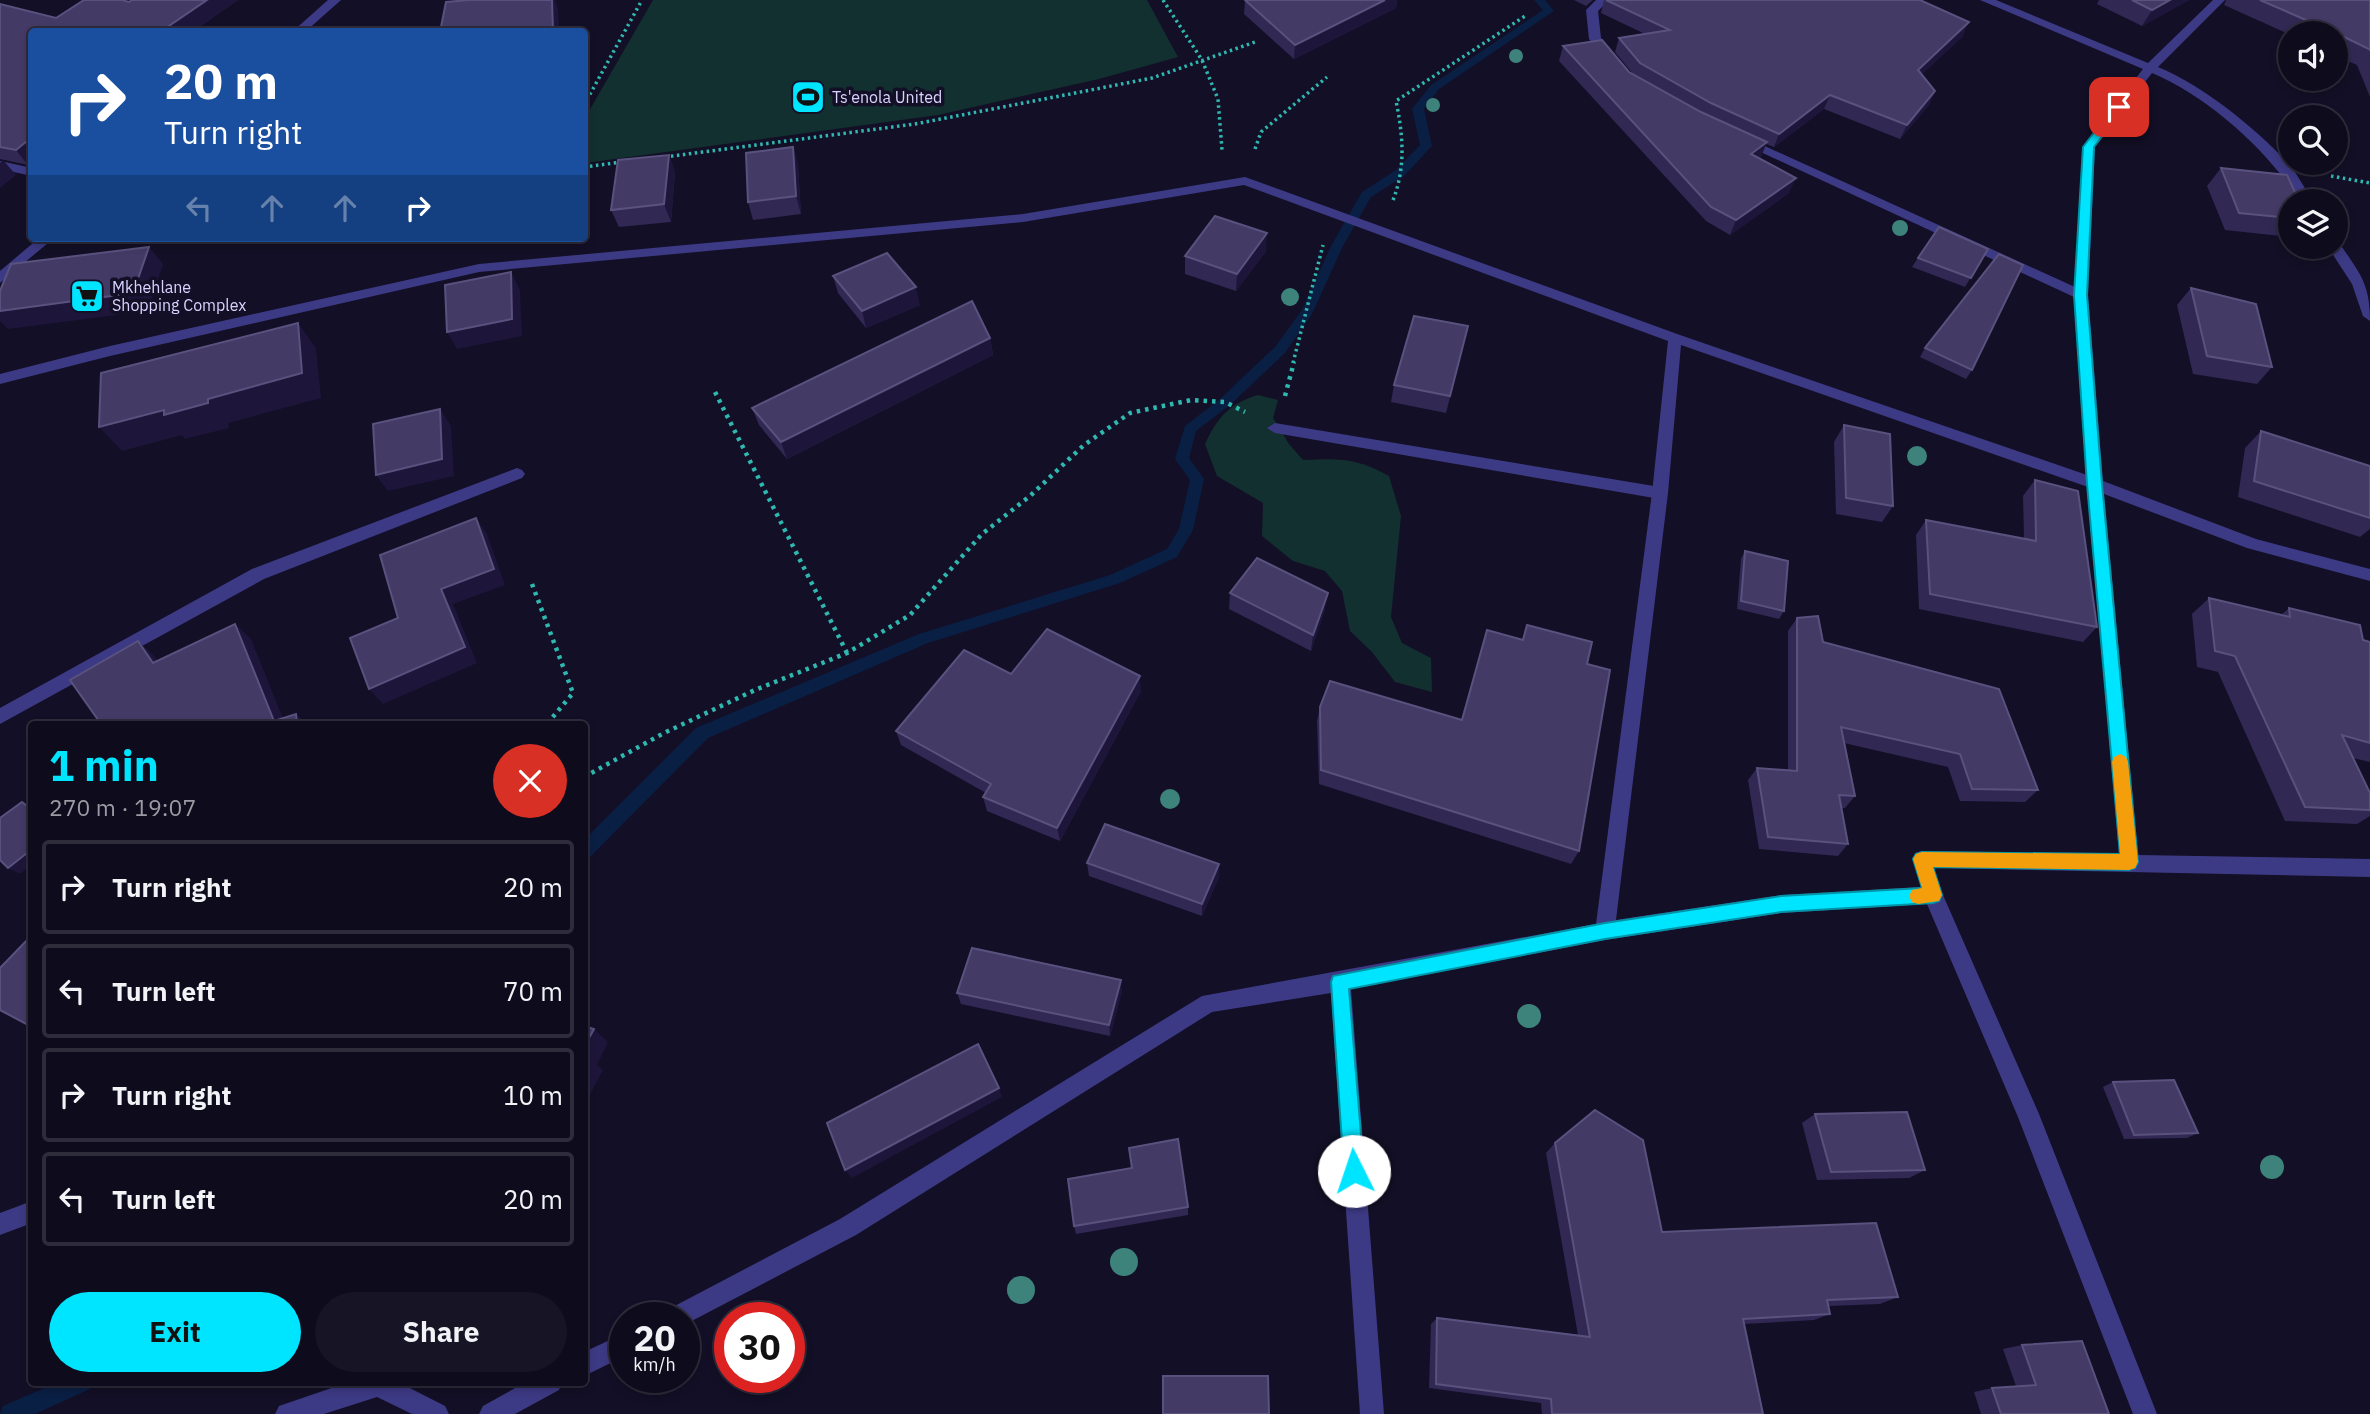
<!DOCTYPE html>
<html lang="en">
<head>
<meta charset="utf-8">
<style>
  :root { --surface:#0e0b1c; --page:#171425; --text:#f1f3f6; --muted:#9b9ba3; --line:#2e2b3b; --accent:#00e5ff }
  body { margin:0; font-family:"IBM Plex Sans",sans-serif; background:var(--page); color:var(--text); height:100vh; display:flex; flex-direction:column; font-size:26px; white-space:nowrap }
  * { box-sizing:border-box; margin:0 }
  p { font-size:23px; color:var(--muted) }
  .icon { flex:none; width:38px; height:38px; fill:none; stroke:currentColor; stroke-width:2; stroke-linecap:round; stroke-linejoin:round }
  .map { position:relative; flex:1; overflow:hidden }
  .drawer { position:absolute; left:28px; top:721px; width:560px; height:665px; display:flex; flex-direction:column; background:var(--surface); border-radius:7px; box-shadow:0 4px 10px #0003,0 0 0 2px var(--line) }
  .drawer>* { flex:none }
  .guide { position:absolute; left:28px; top:28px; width:560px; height:214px; border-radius:7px; box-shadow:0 4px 10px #0003,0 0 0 2px var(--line); background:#1a4fa0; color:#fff; overflow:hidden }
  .fabs { position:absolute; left:2278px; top:21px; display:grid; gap:14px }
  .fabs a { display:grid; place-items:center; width:70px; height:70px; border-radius:50%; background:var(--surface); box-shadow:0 4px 10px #0003,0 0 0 2px var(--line); font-size:35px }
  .speed { position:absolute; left:609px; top:1302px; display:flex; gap:14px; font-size:35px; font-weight:700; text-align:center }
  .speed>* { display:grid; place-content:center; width:91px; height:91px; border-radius:50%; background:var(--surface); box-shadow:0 4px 10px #0003,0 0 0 2px var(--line); line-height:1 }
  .speed small { font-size:18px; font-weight:400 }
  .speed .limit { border:10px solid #d22; background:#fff; color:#111 }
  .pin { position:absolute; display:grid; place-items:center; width:60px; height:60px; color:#fff; margin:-30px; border-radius:14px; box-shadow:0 4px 10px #0006 }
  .me { position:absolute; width:77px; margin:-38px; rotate:356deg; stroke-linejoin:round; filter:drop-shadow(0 0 5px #0008) }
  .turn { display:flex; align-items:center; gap:24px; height:147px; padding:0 21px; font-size:32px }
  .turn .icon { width:91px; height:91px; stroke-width:2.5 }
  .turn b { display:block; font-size:49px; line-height:60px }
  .lanes { display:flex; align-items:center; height:66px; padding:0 21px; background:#0003; justify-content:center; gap:35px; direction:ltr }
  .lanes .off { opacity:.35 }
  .round { display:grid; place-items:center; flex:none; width:74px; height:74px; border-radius:37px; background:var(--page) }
  .overview { display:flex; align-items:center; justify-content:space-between; height:119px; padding:0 21px }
  h1 { font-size:42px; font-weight:800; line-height:52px; color:var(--accent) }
  .button { display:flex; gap:14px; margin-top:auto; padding:14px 21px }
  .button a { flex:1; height:80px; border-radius:42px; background:var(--accent); color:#111; font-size:28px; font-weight:800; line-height:80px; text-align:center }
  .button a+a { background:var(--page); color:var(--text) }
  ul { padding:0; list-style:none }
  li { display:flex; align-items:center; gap:21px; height:94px; margin:0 14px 10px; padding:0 7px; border:4px solid var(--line); border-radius:7px }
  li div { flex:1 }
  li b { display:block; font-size:26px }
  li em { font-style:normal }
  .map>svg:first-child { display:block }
  .green { fill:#12302f }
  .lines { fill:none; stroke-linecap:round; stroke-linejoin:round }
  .stream { fill:#0a1f44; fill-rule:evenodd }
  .path-far1 { stroke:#2fb8b0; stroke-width:3.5; stroke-dasharray:2.5 3.5; stroke-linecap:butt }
  .path { stroke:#2fb8b0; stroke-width:4.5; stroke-dasharray:3.5 5; stroke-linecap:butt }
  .lane { fill:#3d3a85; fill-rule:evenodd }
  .street { fill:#3d3a85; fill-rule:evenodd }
  .tree { fill:#3d827b }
  .wall { fill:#312854 }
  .shaded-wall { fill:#1d163a }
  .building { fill:#433a66; stroke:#5a527e; stroke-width:2 }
  .route { fill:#00e5ff; stroke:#0095a6; stroke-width:2 }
  .slow { fill:#f59e0b }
  .labels { text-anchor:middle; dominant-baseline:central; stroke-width:7; stroke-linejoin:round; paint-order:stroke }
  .far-poi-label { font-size:16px; fill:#d9d4ff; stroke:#130f26; text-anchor:start }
</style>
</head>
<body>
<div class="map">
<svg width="2370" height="1414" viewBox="0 0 2370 1414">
  <rect width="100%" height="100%" fill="#130f26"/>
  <g class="green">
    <polygon points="653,0 1147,0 1178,57 1099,79 938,115 585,163 585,118"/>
    <path d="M1258 395 1278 400 1273 418 1289 444 1303 460C1340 458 1357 458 1389 476L1401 516 1391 617 1402 643 1431 658 1432 692 1395 682 1372 652 1350 631 1342 591 1325 571 1293 561 1262 536 1263 503 1217 476 1205 444C1217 418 1230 403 1258 395Z"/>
  </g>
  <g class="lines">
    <g class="stream">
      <polygon points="1534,0 1545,0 1554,11 1439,89 1424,109 1432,146 1430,148 1404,176 1371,197 1343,246 1312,314 1285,353 1230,405 1196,431 1189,458 1204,479 1193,530 1177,557 1120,583 928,643 708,738 590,857 584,859 584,840 696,728 919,634 1110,575 1167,549 1179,529 1190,480 1175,459 1185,426 1220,399 1275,347 1302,310 1331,246 1362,192 1396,170 1420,145 1412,109 1431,85 1543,10"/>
      <polygon points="58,1382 93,1382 90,1389 35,1414 0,1414 3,1406"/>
    </g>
    <g class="path-far1">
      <polyline points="1163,0 1202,60 1218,99 1222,150"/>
      <polyline points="584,105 642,0"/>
      <polyline points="1255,149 1261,132 1327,77"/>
      <polyline points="665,157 915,124 1101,88 1152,78 1255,42"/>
      <polyline points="584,167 622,162"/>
      <polyline points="2331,176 2370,183"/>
      <path d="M1393 200C1406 167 1403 135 1396 101L1525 16"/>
      <polyline points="1293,363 1323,245"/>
    </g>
    <g class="path">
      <polyline points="715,392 847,653"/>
      <polyline points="1285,396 1294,362"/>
      <polyline points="532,584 573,693 547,724"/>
      <polyline points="584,777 664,733 755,690 847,653 910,615 982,534 1030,496 1084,445 1130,413 1191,400 1225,402 1245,412"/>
    </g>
    <polygon class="lane" points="1275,423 1660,487 1668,493 1660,499 1275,433 1267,428"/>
    <g class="street">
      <polygon points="328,0 341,0 305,32 292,32"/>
      <polygon points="1596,0 1609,0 1598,11 1601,38 1617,58 1615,61 1607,61 1589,39 1586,10"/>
      <path d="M1980 0H1996L2148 63 2213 0H2225L2158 67C2204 86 2254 127 2289 164 2298 175 2305 189 2313 201H2300C2267 150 2209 97 2152 73L2095 147 2088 295 2103 481 2256 539 2370 569V581L2247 548 2104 494 2138 855 2370 859V877L1934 868 1943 895 2039 1114 2157 1414H2133L2018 1117 1927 904 1781 913 1605 940 1351 989 1384 1414H1360L1331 993 1212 1012 856 1235 684 1325V1318H664L667 1310 840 1219 1202 996 1596 924 1652 493 1668 341 1244 185 1023 222 479 272 110 356 0 384V374L110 346 479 264 1023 214 1245 177 1680 335 2087 475 2074 297 1737 141 1739 138H1747L2075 287 2083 147 2143 69ZM1681 345 2088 487 2119 854 1922 851 1915 853 1913 859 1921 887 1781 895 1616 920 1668 493Z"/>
      <polygon points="0,161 32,168 32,176 0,169"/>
      <polygon points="39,238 54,238 0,283 0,271"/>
      <path d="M2336 243 2340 244C2360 274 2370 283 2370 321L2363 316 2352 284 2328 247H2336Z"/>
      <polygon points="517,468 522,470 525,474 522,478 264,579 0,724 0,708 252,569"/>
      <polygon points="32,1201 32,1223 0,1235 0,1213"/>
      <polygon points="625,1333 625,1356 584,1376 584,1352"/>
      <polygon points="349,1382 398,1382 445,1406 449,1414 412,1414 377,1397 324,1414 275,1414 279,1406"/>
      <polygon points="526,1382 562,1382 559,1390 515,1414 479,1414 483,1406"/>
    </g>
  </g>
  <g class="tree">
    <circle cx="1516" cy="56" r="7"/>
    <circle cx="1433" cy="105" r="7"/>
    <circle cx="1900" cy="228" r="8"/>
    <circle cx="1290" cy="297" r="9"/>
    <circle cx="1917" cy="456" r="10"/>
    <circle cx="1170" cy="799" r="10"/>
    <circle cx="1529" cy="1016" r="12"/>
    <circle cx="2272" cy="1167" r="12"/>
    <circle cx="1124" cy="1262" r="14"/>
    <circle cx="1021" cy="1290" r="14"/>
  </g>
  <g class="wall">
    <polygon points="132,0 238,0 192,32 32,32 32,162 28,165 0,159 0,4 56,18 129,2"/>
    <polygon points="1245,0 1397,0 1396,8 1294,59 1244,14"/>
    <polygon points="1574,0 1593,0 1586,6"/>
    <polygon points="1604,0 1920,0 1963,36 1922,74 1935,91 1929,105 1900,139 1824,109 1774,147 1766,144 1761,157 1759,158 1789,193 1730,235 1706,221 1559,61 1563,46 1634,75 1615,52 1619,38 1645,34 1601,13"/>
    <polygon points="2099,0 2189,0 2142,26 2097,4"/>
    <polygon points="2226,0 2370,0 2370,97 2357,65 2336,56 2336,33 2291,33 2291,35 2224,5"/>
    <polygon points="793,147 798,165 801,214 753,220 748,202"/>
    <polygon points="669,155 675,173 671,222 619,227 611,210"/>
    <polygon points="2221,168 2291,201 2291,237 2225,230 2207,186"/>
    <polygon points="1988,249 1965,287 1912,267 1918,258"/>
    <polygon points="1266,251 1236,291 1185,274 1185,256"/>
    <polygon points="833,276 920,305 866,328 838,293"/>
    <polygon points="2191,288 2272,367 2257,384 2193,374 2177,305"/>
    <polygon points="990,338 993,355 787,459 759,425 752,408"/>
    <polygon points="1464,343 1446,413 1391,402 1394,385"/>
    <polygon points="1925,348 1972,370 1966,379 1920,357"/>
    <polygon points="1844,425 1893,506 1882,522 1836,514 1834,442"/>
    <polygon points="2261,431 2370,466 2370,529 2360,537 2238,497 2245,448"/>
    <polygon points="2035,480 2097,627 2083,642 1919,609 1916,535 1926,520 2024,539 2023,496"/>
    <polygon points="1745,551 1784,611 1779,619 1737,609 1741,559"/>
    <polygon points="1230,593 1325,609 1311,651 1229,609"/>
    <polygon points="2209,598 2281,615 2289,608 2363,640 2370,642 2370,762 2353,758 2370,793 2370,816 2357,824 2285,821 2218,672 2197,667 2192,614"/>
    <polygon points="1797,618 1823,642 2038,790 2025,802 1960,801 1948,767 1844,743 1855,796 1845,808 1841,808 1848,844 1838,856 1759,849 1748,780 1757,768 1788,770 1788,631"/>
    <polygon points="1527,625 1587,664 1579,851 1571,864 1319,784 1317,721 1320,707 1461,720 1487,630 1522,639"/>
    <polygon points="1011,674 1141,691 1060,841 987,811 983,797 986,793 901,745 896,731"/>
    <polygon points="1087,863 1219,864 1219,877 1202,916 1089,876"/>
    <polygon points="1122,991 1110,1036 961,1004 957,993"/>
    <polygon points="2113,1082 2198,1133 2187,1138 2124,1139 2103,1087"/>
    <polygon points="1815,1114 1925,1170 1909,1178 1817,1180 1802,1123"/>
    <polygon points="1555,1143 1662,1232 1898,1297 1880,1304 1829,1306 1830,1314 1814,1320 1744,1324 1763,1414 1542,1414 1541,1403 1429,1388 1431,1324 1437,1318 1578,1335 1546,1153"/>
    <polygon points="1188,1207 1188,1215 1076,1234 1074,1226"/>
    <polygon points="2022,1345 2109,1414 1981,1414 1974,1392 1992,1388 2016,1386 2003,1349"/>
  </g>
  <g class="shaded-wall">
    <polygon points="207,0 238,0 192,32 160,32"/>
    <polygon points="552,0 555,0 558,8 559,32 553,32"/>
    <polygon points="1385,0 1397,0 1396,8 1294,59 1295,45"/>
    <polygon points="2170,0 2189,0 2142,26 2152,10"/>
    <polygon points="1969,22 1963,36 1912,84 1918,70"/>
    <polygon points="1935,91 1929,105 1900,139 1907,125"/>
    <polygon points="1830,95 1824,109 1774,147 1779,134"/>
    <polygon points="32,137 32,162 28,165 16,150"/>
    <polygon points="1767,142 1761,157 1745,169 1751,154"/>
    <polygon points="793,147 798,165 801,214 796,196"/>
    <polygon points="669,155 675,173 671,222 664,204"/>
    <polygon points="3,160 16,175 0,188 0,163"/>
    <polygon points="1796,178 1789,193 1730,235 1736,220"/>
    <polygon points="1267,233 1266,251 1236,291 1237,274"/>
    <polygon points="149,247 163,264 148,311 8,329 0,321 0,311"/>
    <polygon points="511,272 520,290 522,336 457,349 447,332"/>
    <polygon points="916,287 920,305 866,328 862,311"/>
    <polygon points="298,323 316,348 321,398 228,423 229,428 185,439 182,435 122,451 99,427 208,399"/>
    <polygon points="990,338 993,355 787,459 781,442"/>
    <polygon points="440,409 451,426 454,476 388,491 376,475"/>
    <polygon points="476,518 487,534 505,585 453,604 477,663 383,704 369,689 441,589"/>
    <polygon points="1328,593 1325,609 1311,651 1313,635"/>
    <polygon points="235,624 251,639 285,724 274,721"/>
    <polygon points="138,641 154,656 170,677 153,663"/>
    <polygon points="1140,676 1141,691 1060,841 1057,828"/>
    <polygon points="296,714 307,724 297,724"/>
    <polygon points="32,849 32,864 20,874 8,868"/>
    <polygon points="1219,864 1219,877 1202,916 1202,904"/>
    <polygon points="1121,980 1122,991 1110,1036 1109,1025"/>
    <polygon points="594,1029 608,1042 597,1065 603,1070 584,1106 584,1047"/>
    <polygon points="999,1088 1002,1097 852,1178 845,1170"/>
    <polygon points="584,1186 588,1189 584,1195"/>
  </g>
  <g class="building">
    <polygon points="84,0 122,0 129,2 132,0 207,0 160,32 32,32 32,137 16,150 0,147 0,4 56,18"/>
    <polygon points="469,0 552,0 553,32 440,32 446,2"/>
    <polygon points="1245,0 1385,0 1295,45"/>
    <polygon points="1606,0 1920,0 1969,22 1918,70 1935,91 1907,125 1830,95 1779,134 1711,103 1640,63 1619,38 1670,30"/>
    <polygon points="2132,0 2170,0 2152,10"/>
    <polygon points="2260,0 2370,0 2370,50 2369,49 2336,33"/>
    <polygon points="1602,40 1629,72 1701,112 1767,142 1751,154 1796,178 1736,220 1711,207 1563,46"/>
    <polygon points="793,147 796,196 748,202 746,153"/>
    <polygon points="669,155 664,204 611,210 618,160"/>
    <polygon points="2221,168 2287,175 2299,201 2291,201 2291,218 2239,213"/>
    <polygon points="1215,216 1267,233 1237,274 1185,256"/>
    <polygon points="1939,227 1988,249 1971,278 1918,258"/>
    <polygon points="149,247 133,293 0,311 0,291 11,264"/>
    <polygon points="887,253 916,287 862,311 833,276"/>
    <polygon points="1999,254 2023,265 1972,370 1925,348"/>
    <polygon points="511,272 512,319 447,332 445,285"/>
    <polygon points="2191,288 2256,304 2272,367 2207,356"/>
    <polygon points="972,301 990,338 781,442 752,408"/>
    <polygon points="1414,316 1468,326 1450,396 1394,385"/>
    <polygon points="298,323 302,373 208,399 208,403 164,415 164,410 99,427 101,373"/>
    <polygon points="440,409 442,459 376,475 373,424"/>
    <polygon points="1844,425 1890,434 1893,506 1846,498"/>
    <polygon points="2261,431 2370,466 2370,518 2254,481"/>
    <polygon points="2035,480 2078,491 2097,627 1930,594 1926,520 2036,541"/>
    <polygon points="476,518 494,569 441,589 465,647 369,689 350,638 398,618 380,555"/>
    <polygon points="1745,551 1788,561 1784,611 1741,601"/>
    <polygon points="1257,558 1328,593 1313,635 1230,593"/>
    <polygon points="2209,598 2290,617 2289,608 2360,625 2363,640 2370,642 2370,743 2342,735 2370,793 2370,810 2305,807 2235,656 2215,651"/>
    <polygon points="1818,616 1823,642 1999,689 2038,790 1972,789 1960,754 1841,727 1855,796 1839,795 1848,844 1768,837 1757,768 1797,771 1797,618"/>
    <polygon points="235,624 274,721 296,714 297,724 173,724 170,721 165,724 101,724 70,680 138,641 153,663"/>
    <polygon points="1527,625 1592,642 1587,664 1610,670 1579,851 1321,770 1320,707 1330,681 1462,720 1487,630 1523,640"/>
    <polygon points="1047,629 1140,676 1057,828 983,797 991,784 896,731 964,650 1011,674"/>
    <polygon points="22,802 32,810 32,849 8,868 0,860 0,818"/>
    <polygon points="1105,824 1219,864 1202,904 1087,863"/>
    <polygon points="32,935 32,1027 0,1010 0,968"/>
    <polygon points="972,948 1121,980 1109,1025 957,993"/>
    <polygon points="584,1026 594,1029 584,1047"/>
    <polygon points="978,1044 999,1088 845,1170 827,1123"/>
    <polygon points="2174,1080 2198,1133 2134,1135 2113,1082"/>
    <polygon points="1595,1110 1643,1140 1662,1232 1876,1223 1898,1297 1827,1300 1830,1314 1743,1319 1763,1414 1552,1414 1551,1399 1436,1384 1437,1318 1590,1337 1555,1143"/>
    <polygon points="1907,1112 1925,1170 1831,1172 1815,1114"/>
    <polygon points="1178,1139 1188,1207 1074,1226 1068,1179 1132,1168 1129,1148"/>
    <polygon points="2082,1341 2109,1414 2001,1414 1992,1388 2036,1385 2022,1345"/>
    <polygon points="1163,1376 1268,1376 1269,1414 1163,1414"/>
  </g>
  <polygon class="route" points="2115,105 2125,107 2094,147 2087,295 2102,484 2138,862 2135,868 2129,870 1933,867 1942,895 1939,901 1933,903 1781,912 1605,939 1349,989 1364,1171 1361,1178 1354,1181 1347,1178 1344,1171 1331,982 1333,976 1605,923 1781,896 1922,888 1913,859 1916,854 1922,852 2120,854 2087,484 2074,295 2083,147"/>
  <polygon class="slow" points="2120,754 2126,757 2128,762 2138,862 2135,868 2129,870 1933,867 1942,895 1939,901 1918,904 1912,902 1909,896 1912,890 1922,888 1913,859 1916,854 1922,852 2120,854 2112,762 2114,757"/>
  <defs>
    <g id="stadium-square" transform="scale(1.75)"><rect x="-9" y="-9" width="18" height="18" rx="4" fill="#00e5ff" stroke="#130f26"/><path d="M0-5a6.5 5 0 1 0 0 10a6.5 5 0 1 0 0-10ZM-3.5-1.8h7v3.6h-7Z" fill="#111"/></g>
    <g id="supermarket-square" transform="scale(1.75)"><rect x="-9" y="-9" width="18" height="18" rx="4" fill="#00e5ff" stroke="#130f26"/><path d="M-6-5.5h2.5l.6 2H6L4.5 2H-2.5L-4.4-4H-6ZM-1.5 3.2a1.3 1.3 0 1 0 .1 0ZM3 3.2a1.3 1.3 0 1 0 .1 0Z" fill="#111"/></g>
  </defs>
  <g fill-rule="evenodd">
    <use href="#stadium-square" x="808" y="97"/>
    <use href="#supermarket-square" x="87" y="296"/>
  </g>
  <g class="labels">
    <g class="far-poi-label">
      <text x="832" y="97">Ts'enola United</text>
      <text x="112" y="287">Mkhehlane<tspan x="112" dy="18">Shopping Complex</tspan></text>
    </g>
  </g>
</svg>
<div class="fabs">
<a><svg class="icon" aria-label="sound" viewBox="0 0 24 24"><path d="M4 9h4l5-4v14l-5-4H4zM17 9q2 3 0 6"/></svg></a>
<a><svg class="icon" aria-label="search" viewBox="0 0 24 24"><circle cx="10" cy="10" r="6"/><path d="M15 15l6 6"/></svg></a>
<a><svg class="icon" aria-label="layers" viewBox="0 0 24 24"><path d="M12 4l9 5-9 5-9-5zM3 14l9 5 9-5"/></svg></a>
</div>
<div class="speed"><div>20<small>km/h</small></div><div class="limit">30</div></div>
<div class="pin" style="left:2119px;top:107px;background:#d93025"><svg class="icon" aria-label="arrive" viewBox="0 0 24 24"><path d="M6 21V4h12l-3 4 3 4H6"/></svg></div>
<svg class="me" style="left:1354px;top:1171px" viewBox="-20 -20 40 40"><circle r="19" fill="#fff"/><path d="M0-13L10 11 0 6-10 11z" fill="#00e5ff"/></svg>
<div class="guide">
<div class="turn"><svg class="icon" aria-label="right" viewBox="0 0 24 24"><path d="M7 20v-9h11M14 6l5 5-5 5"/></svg><div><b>20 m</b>Turn right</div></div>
<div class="lanes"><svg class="icon off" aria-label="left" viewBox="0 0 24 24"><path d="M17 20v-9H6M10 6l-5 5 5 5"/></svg><svg class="icon off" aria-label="ahead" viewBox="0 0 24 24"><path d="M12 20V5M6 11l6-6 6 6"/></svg><svg class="icon off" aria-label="ahead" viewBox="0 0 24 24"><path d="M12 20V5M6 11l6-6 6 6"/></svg><svg class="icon" aria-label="right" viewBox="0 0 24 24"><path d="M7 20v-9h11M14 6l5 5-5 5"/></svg></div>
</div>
<section class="drawer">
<div class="overview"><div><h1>1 min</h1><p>270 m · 19:07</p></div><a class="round" style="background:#d93025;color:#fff"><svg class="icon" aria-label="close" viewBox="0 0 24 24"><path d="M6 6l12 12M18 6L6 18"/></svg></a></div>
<ul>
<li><svg class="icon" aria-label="right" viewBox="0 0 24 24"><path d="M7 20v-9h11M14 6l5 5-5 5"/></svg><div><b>Turn right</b></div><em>20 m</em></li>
<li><svg class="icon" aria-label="left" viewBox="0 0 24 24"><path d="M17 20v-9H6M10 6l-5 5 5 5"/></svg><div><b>Turn left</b></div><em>70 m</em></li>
<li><svg class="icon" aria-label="right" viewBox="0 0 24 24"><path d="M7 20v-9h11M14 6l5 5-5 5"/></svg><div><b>Turn right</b></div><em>10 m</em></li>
<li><svg class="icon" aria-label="left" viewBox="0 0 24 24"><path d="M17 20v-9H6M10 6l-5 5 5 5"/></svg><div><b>Turn left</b></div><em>20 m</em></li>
</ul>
<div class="button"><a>Exit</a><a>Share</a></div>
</section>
</div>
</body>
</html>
